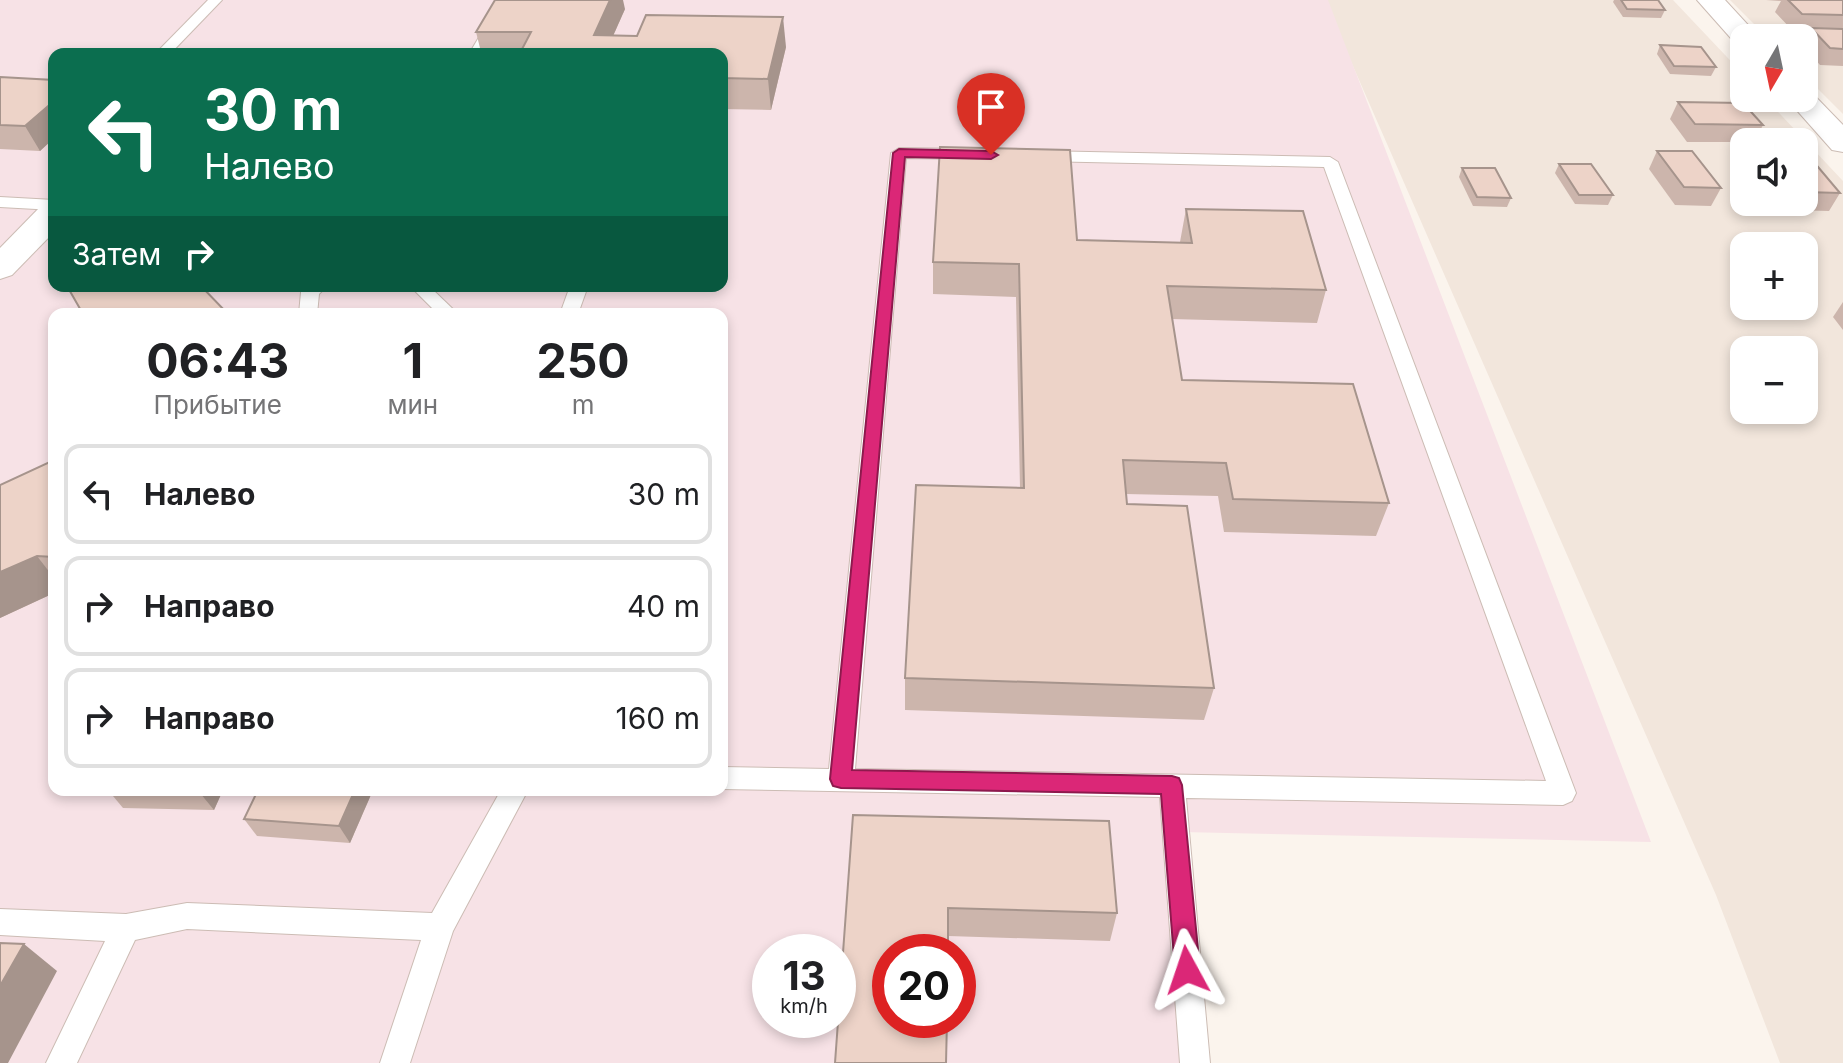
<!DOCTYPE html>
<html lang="ru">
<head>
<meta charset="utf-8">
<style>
  :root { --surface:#fff; --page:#f6f6f6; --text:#202124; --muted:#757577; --line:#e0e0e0 }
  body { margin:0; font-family:Inter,sans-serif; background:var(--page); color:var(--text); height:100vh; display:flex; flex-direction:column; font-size:30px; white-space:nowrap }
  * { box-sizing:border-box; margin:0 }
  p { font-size:26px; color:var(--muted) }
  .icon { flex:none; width:44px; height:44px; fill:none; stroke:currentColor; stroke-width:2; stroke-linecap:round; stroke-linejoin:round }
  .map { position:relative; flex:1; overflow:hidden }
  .panel { position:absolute; left:48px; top:308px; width:680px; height:488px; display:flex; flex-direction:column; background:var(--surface); border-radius:16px; box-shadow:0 4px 12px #0003 }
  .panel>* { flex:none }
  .top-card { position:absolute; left:48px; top:48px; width:680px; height:244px; border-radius:16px; box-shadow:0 4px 12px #0003; background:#0b6e4f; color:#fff; overflow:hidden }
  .needle { width:52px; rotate:189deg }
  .fabs { position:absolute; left:1730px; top:24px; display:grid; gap:16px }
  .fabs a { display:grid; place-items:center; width:88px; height:88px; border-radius:16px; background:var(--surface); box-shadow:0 4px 12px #0003; font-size:40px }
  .speed { position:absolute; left:752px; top:934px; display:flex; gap:16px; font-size:40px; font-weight:700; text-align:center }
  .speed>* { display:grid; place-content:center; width:104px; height:104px; border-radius:50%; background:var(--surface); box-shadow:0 4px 12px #0003; line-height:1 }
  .speed small { font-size:20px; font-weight:400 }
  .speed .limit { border:12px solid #d22; background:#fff; color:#111 }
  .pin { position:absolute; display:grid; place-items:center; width:68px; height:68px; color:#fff; margin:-82px -34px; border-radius:50% 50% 50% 0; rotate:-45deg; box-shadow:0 0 8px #0007 }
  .pin .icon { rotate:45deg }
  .me { position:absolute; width:88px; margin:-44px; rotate:355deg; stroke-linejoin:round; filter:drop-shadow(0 0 6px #0008) }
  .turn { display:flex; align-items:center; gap:28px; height:168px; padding:0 24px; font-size:36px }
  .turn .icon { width:104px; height:104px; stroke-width:2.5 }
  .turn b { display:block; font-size:56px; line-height:68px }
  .then { display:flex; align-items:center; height:76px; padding:0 24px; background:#0003; gap:16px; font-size:30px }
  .eta { display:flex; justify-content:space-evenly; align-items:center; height:136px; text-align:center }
  .eta b { font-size:48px; font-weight:700; line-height:56px }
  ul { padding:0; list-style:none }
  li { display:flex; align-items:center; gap:24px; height:100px; margin:0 16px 12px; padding:0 8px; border:4px solid var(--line); border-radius:16px }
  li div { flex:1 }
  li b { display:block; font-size:30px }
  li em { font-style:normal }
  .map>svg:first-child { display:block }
  .residential { fill:#f2e6dc; fill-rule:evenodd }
  .medical { fill:#f7e2e6; fill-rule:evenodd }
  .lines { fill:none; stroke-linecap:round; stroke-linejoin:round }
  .service-casing { stroke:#ccbcb4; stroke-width:2 }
  .minor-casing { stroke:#ccbcb4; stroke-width:2 }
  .service { fill:#fff; fill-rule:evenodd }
  .minor { fill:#fff; fill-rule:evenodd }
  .wall { fill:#ccb5ac }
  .shaded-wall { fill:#a6948c }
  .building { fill:#edd3c8; stroke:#a6948c; stroke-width:2 }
  .route { fill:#db2777; stroke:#8e194d; stroke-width:2 }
</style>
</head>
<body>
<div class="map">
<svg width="1843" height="1063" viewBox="0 0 1843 1063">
  <rect width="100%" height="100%" fill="#fbf4ed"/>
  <g class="residential">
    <path d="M1324 0H1673L1744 75V98H1765L1843 181V1063H1780L1716 895ZM1744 142H1804V202H1744ZM1744 246H1804V306H1744ZM1744 350H1804V410H1744Z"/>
    <polygon points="1730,0 1843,0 1843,114 1804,75 1804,38 1768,38"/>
  </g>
  <path class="medical" d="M0 0H1328L1651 842 1182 832 1186 1063H0ZM54 54H722V286H54ZM54 314H722V790H54ZM770 952H838V1020H770ZM890 952H958V1020H890Z"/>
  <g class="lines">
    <g class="service-casing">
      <g id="service">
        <polygon points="208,0 222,0 170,54 155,54"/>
        <polygon points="501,0 515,0 483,54 469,54"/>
        <polygon points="899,148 969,149 977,154 969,159 906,158 855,769 1546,781 1324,167 1040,161 1032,156 1040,151 1330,157 1338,162 1576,793 1572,801 1563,805 1186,798 1210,1063 1180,1063 1160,797 722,789 722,767 829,769 891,153"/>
        <polygon points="0,197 54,200 54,210 0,207"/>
        <polygon points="307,286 327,286 319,294 317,314 299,314 301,292"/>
        <polygon points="410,286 429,286 458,314 438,314"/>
        <polygon points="570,286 588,286 578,314 560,314"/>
        <polygon points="501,790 528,790 453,931 410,1063 380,1063 421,940 187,929 135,940 77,1063 46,1063 105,941 0,935 0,909 126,914 187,903 432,913"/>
      </g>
    </g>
    <g class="minor-casing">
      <g id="minor">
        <polygon points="1697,0 1725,0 1760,38 1744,38 1744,46 1736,44"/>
        <polygon points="1804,90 1811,92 1843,125 1843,152 1832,150 1786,98 1804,98"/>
        <polygon points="54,202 54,232 12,275 0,279 0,248 42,205"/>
      </g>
    </g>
    <use href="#service" class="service"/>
    <use href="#minor" class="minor"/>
  </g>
  <g class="wall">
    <polygon points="1614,0 1658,0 1665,10 1661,18 1623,17 1613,2"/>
    <polygon points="1766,0 1843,0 1843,66 1820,65 1804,47 1804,42 1810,31 1793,31 1775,12 1781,1"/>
    <polygon points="625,9 613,36 786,47 771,110 722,109 722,54 481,52 476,32"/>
    <polygon points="1660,45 1716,67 1711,76 1670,74 1657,54"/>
    <polygon points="0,77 54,80 54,138 40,151 0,149"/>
    <polygon points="1678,102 1763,125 1754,142 1687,142 1670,119"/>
    <polygon points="1657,151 1721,188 1711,206 1675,205 1649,169"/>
    <polygon points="1804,155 1840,193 1829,211 1789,210 1783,202 1804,202"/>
    <polygon points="1559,164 1613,195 1608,205 1575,204 1555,173"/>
    <polygon points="1462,168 1511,198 1507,207 1473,206 1459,177"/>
    <polygon points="1186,209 1326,290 1317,323 1172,319 1182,380 1389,503 1376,536 1224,532 1218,496 1126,494 1127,504 1214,688 1204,720 905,710 905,678 1020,488 1016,297 933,294 933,262 1180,242"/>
    <polygon points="1843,302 1843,330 1833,317"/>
    <polygon points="54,460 54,593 0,618 0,485"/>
    <polygon points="108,790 223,790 214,810 123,808"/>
    <polygon points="373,790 350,843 257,836 244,819"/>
    <polygon points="853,815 1117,913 1110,941 948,936"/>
  </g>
  <g class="shaded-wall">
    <polygon points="610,0 623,0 625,9 605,54 594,35"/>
    <polygon points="783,17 786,47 771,110 768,79"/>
    <polygon points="54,101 54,138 40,151 25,126"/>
    <polygon points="37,556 54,578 54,593 0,618 0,572"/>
    <polygon points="201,790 223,790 214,810 200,793"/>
    <polygon points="355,790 373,790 350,843 339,826"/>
    <polygon points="24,944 57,971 8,1063 0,1063 0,986"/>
  </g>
  <g class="building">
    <polygon points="495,0 610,0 594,35 637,36 646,15 783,17 768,79 722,78 722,54 462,54 463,52 520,53 531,32 476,32"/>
    <polygon points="1621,0 1658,0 1665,10 1627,9"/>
    <polygon points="1788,0 1843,0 1843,15 1802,14"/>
    <polygon points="1811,28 1843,29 1843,49 1830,48"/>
    <polygon points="1660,45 1701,47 1716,67 1674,66"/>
    <polygon points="0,77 54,80 54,101 25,126 0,125"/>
    <polygon points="1678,102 1743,103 1763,125 1695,124"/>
    <polygon points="940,147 1070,150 1077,240 1192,243 1186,209 1303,211 1326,290 1167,286 1182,380 1353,384 1389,503 1233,499 1226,463 1123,460 1127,504 1187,506 1214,688 905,678 916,485 1024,488 1019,264 933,262"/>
    <polygon points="1657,151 1692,151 1721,188 1684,187"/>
    <polygon points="1804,155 1808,155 1840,193 1804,192"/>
    <polygon points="1559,164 1591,164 1613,195 1579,195"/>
    <polygon points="1462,168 1495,168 1511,198 1477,197"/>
    <polygon points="67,286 201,286 228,314 83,314"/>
    <polygon points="54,460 54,557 37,556 0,572 0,485"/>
    <polygon points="108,790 201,790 200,793"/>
    <polygon points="258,790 355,790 339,826 244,819"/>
    <polygon points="853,815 1109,821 1117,913 948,908 948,952 890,952 890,1020 947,1020 946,1063 835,1063"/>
    <polygon points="0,943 24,944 0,986"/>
  </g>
  <polygon class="route" points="899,149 991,151 998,155 991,159 905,157 852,770 1172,776 1179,778 1182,785 1200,970 1196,979 1187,982 1179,979 1175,970 1161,794 841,788 833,786 830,779 893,153"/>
</svg>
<div class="fabs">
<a><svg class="needle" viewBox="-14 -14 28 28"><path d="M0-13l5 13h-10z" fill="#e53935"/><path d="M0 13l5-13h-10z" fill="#757577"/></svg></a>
<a><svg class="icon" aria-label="sound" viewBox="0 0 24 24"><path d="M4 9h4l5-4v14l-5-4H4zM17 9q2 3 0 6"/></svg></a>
<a>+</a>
<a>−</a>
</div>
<div class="speed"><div>13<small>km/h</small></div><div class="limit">20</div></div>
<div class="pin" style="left:991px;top:155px;background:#d93025"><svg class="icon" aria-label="arrive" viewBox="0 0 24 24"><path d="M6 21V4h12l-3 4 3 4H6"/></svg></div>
<svg class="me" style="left:1187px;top:970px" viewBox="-20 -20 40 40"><path d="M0-17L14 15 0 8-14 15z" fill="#db2777" stroke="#fff" stroke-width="4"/></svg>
<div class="top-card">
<div class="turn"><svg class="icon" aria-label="left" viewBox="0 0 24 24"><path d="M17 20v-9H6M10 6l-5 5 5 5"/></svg><div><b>30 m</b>Налево</div></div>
<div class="then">Затем<svg class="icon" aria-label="right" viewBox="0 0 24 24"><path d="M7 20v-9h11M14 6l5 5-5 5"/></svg></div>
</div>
<section class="panel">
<div class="eta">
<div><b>06:43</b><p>Прибытие</p></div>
<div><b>1</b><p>мин</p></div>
<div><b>250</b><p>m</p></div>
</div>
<ul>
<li><svg class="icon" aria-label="left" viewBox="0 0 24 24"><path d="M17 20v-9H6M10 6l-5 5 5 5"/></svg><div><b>Налево</b></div><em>30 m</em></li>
<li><svg class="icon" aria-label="right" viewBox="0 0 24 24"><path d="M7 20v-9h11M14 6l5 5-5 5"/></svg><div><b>Направо</b></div><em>40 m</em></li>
<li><svg class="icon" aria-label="right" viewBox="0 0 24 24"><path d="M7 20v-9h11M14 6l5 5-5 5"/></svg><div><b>Направо</b></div><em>160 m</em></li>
</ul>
</section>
</div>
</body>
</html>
